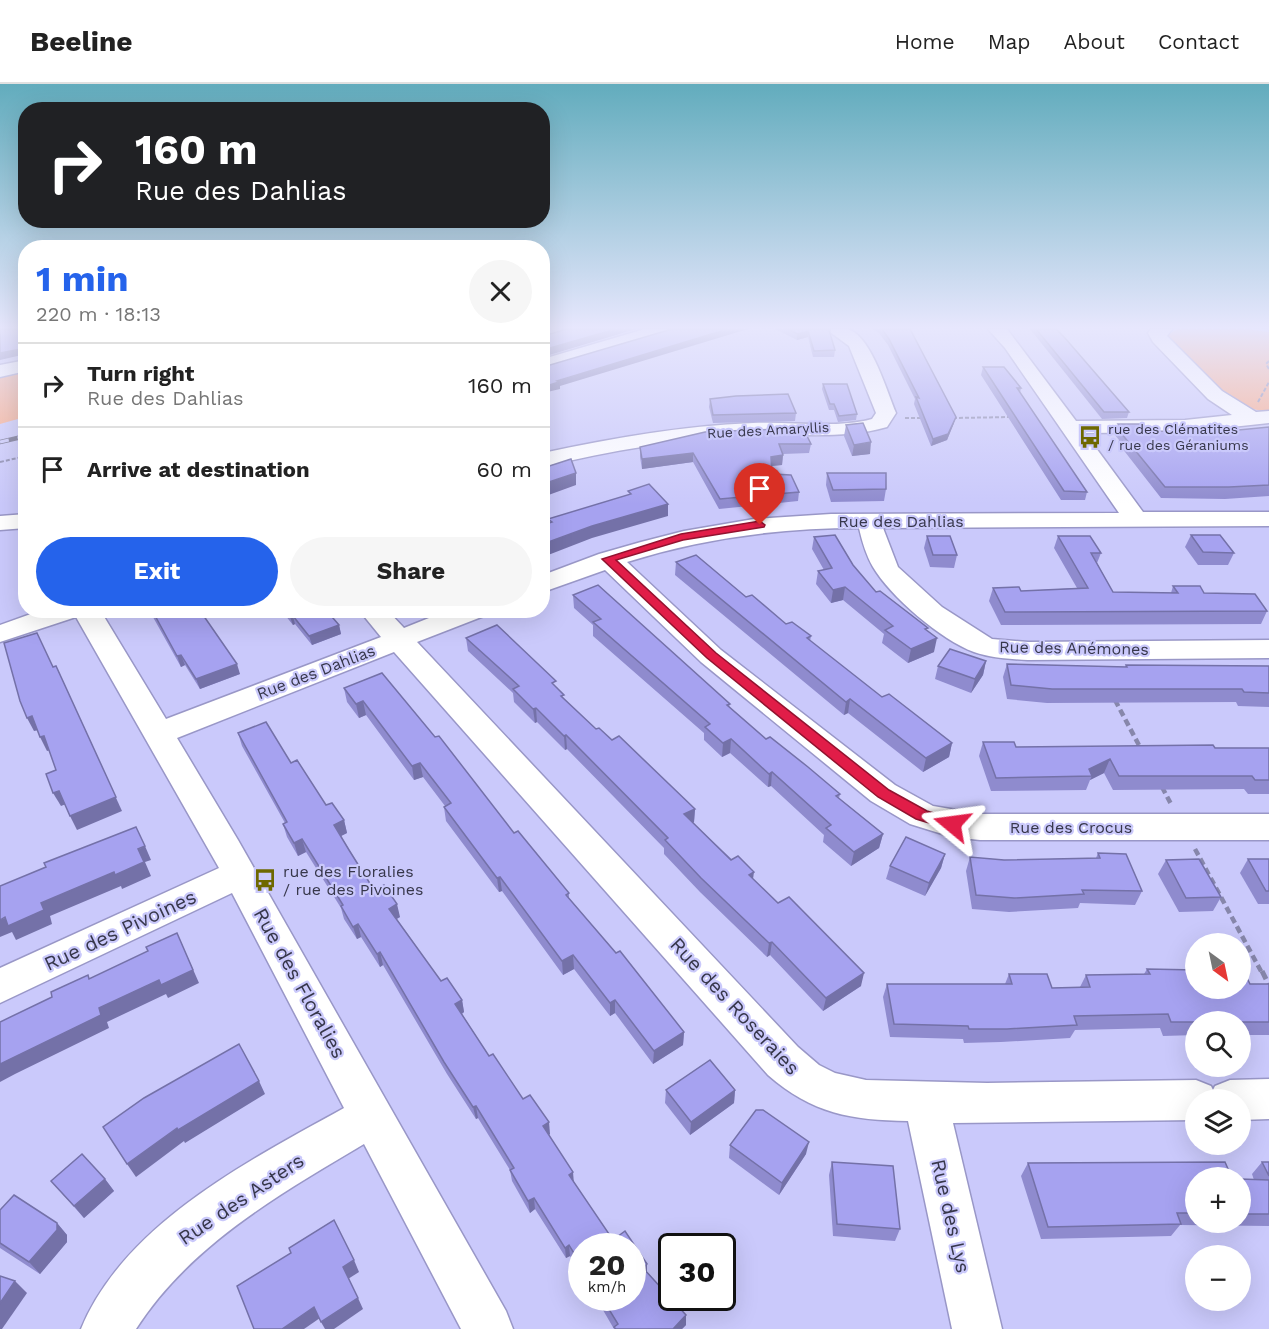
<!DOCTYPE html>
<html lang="en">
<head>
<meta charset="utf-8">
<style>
  :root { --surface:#fff; --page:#f6f6f6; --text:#222; --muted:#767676; --line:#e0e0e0; --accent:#2563eb }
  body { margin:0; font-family:"Work Sans",sans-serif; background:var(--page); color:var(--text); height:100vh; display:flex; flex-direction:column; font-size:22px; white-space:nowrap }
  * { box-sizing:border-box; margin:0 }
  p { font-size:20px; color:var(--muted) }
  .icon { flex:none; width:33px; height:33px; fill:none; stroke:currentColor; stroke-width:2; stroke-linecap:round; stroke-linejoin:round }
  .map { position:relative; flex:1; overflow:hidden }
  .panel { position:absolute; left:18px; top:156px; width:532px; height:378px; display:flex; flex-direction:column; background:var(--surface); border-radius:24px; box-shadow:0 6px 24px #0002 }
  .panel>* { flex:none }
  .top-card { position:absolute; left:18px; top:18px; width:532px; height:126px; border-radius:24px; box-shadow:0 6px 24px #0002; background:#202124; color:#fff; overflow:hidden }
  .needle { width:39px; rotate:147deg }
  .fabs { position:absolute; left:1185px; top:849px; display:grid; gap:12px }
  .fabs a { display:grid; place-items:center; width:66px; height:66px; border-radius:50%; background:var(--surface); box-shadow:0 6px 24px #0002; font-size:30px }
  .speed { position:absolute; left:568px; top:1149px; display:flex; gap:12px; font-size:30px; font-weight:700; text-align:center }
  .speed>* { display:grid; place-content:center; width:78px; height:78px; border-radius:50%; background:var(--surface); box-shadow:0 6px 24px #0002; line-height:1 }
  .speed small { font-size:15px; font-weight:400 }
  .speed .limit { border:3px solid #111; border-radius:9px; background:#fff; color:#111 }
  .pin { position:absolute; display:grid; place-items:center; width:51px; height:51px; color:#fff; margin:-62px -26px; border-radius:50% 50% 50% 0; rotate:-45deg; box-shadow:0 0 6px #0007 }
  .pin .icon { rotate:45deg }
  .me { position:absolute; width:66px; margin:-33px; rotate:286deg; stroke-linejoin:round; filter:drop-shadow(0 0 4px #0008) }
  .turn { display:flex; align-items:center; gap:21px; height:126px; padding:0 18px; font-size:27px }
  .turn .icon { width:78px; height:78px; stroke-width:2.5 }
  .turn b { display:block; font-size:42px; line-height:51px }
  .round { display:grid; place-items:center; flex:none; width:63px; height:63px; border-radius:32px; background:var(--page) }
  .head { display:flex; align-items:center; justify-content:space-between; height:102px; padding:0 18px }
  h1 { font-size:36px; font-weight:700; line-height:45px; color:var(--accent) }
  .button { display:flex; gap:12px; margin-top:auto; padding:12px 18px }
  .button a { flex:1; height:69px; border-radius:36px; background:var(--accent); color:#fff; font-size:24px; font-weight:700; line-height:69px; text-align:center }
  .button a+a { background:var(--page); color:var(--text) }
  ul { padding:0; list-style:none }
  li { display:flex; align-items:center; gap:18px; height:84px; padding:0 18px; border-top:2px solid var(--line) }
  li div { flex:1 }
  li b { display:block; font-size:22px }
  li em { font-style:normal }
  header { display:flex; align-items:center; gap:36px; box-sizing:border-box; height:84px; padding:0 30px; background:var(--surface); border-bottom:2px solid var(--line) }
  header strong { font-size:28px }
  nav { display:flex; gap:33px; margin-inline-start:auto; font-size:21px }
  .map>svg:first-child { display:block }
  .green { fill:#fda880 }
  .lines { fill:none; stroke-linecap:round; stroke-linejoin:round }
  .minor-casing { stroke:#9997c7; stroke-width:3 }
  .path-far2 { stroke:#8787ab; stroke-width:2; stroke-dasharray:4 2; stroke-linecap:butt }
  .path-far1 { stroke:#8787ab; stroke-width:4.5; stroke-dasharray:7 4; stroke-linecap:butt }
  .path { stroke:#8787ab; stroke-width:5; stroke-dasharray:9 4.5; stroke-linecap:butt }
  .minor { fill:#fff; fill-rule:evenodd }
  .rail-casing { stroke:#646380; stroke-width:4.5 }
  .rail { stroke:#cac9fb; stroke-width:3; stroke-dasharray:9; stroke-linecap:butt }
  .wall { fill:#8f8bce }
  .shaded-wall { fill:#7471a8 }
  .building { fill:#a6a2f0; stroke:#7471a8; stroke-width:1.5 }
  .route { fill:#e11d48; stroke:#92132f; stroke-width:1.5 }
  .labels { text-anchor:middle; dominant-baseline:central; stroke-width:4.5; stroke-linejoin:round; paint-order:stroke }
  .far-poi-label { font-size:14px; fill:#37374b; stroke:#cac9fb; text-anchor:start }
  .far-street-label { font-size:14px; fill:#37374b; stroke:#cac9fb }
  .street-label { font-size:16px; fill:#37374b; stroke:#cac9fb }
  .poi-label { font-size:16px; fill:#37374b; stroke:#cac9fb; text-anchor:start }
  .near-street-label { font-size:20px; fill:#37374b; stroke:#cac9fb }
</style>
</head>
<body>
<header>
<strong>Beeline</strong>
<nav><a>Home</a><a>Map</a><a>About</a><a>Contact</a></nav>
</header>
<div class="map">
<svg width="1269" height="1245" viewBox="0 0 1269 1245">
  <rect width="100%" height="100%" fill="#cac9fb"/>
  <g class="green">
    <path d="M1177 245H1248L1269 248V327C1227 328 1193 279 1166 252Z"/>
    <polygon points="25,287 25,333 0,340 0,293"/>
  </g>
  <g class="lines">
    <g class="minor-casing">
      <g id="minor">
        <polygon points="645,245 674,245 671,249 543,287 543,275"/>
        <path d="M826 245C834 245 844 244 850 246 872 255 887 308 896 329L887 343C842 356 797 349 751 351 681 355 611 366 543 383V369C612 354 682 342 753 339 791 337 835 345 872 335L876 329 849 262Z"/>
        <path d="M988 245H1007L1076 337 1185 336 1232 331 1208 315 1153 258 1148 249 1151 245H1172L1167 252 1222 307 1256 328 1269 327V339L1185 348 1085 349 1143 428H1269V442L883 444 898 483 942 523 992 555 1028 558 1269 556V574L1028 576C1010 575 991 574 974 568 941 556 890 512 873 483 866 471 862 457 859 444 779 444 703 454 627 478L721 566 895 701 933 722 980 730H1269V756H980L952 753 910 740 871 717 701 578 605 486 543 508V491L599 470 641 458 684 447 754 435 831 430 1119 429 1005 264Z"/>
        <polygon points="26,276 26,287 0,293 0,281"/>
        <polygon points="26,430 26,444 0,446 0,432"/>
        <path d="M42 526H100L166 635 381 553 359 526H387L404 544 449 526H488L484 532 417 558 798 963 819 981 835 989 866 996 987 999 1196 996 1211 1002 1213 1006 1215 1002 1230 996 1269 995V1035L1240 1036V1016H1196V1036L953 1039 1002 1245H952L908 1037C851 1036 813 1030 768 991L394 568 177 654 238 756 506 1227 513 1245H461L364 1060C280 1110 190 1161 136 1245H81C124 1140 250 1076 344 1024L232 809 0 919V884L219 784 76 533 0 558V541Z"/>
      </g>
    </g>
    <g class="path-far2">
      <polyline points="1269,277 1266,280 1269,285"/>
      <polyline points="1258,318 1269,298"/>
      <polyline points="905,334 925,334"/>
      <polyline points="953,334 1012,333"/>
      <polyline points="0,378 26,372"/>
    </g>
    <g class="path-far1">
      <polyline points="1115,616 1141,665"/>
      <polyline points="1162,703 1171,720"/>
      <polyline points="1195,765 1262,889"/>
    </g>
    <polyline class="path" points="1262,887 1269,901"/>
    <use href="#minor" class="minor"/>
    <g class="rail-casing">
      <polyline id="rail" points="0,358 26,352"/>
    </g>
    <use href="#rail" class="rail"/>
  </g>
  <g class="wall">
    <polygon points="775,245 831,245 830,251 835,266 834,273 813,273 808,253 797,256"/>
    <polygon points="872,245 910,245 954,339 947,356 931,362 914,320 915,315 888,261 879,249"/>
    <polygon points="1030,245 1056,245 1129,328 1127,334 1102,335"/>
    <polygon points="983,283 1021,304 1020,309 1087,408 1085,416 1061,416 981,291"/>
    <polygon points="823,300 857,330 856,336 838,338 834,326 829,326 822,305"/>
    <polygon points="710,315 796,329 795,337 713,339 709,323"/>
    <polygon points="1118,340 1149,347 1218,348 1269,343 1269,412 1225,415 1161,414 1118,359 1119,356 1115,351"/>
    <polygon points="846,341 870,370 852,372 844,352"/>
    <polygon points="811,360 809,369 783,370 782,381 771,382 772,390 799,408 798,417 719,425 693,378 642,385 640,373 640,363"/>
    <polygon points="827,389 886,405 884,417 831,418 826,401"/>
    <polygon points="1191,451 1234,469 1228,481 1198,481 1185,463"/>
    <polygon points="927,452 957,471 954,484 930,483 924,464"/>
    <polygon points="1058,452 1101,469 1097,479 1113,508 1171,509 1173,502 1204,509 1267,527 1261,540 1001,541 989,517 993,504 1021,507 1077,504 1054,464"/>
    <polygon points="814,453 853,481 876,508 927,547 934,568 908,579 882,559 884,550 843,516 831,519 816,500 818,487 824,486 812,465"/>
    <polygon points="676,478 746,513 786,540 811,552 810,557 882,613 952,659 949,673 923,688 848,629 844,631 675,491"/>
    <polygon points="573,511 730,620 729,623 766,655 840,710 839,714 883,750 879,764 851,782 823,758 824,751 771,702 768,703 730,669 722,673 704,656 704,649 593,552 593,541 574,524"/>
    <polygon points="149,526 196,526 240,590 200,605 185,581 181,583"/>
    <polygon points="281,526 326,526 339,541 341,550 312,561 295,540 293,541"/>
    <polygon points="466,554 556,603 564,615 596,645 612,656 695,725 694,738 693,739 753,795 861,902 823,927 770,871 767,873 700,808 664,770 664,764 567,665 565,666 537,638 535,639 514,618 513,609 468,567"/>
    <polygon points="986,577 983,591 971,609 935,595 938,582"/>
    <polygon points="1007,580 1125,583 1126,581 1269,582 1269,623 1238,622 1236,618 1047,619 1007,615 1003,593"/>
    <polygon points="382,589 514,749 569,809 569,814 616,869 684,948 683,961 653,980 615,929 610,932 574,885 563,891 502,807 499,808 446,737 444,723 445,722 423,693 414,696 366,631 359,634 347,618 344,604"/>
    <polygon points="238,649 291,679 326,721 344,736 347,749 341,752 374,806 400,833 397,835 441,897 462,916 464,928 462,930 489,972 550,1050 549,1051 574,1098 613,1156 647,1180 647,1188 686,1231 686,1241 682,1245 614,1245 596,1214 633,1214 582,1162 582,1191 570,1172 566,1174 535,1125 530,1129 512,1097 510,1086 478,1034 476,1035 447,990 383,881 380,883 361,853 357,855 344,835 341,824 306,768 298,772 287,753 283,740 285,739 242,662"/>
    <polygon points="983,658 1016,663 1269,664 1269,710 1248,710 1244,705 1113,706 1104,689 1090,696 1086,706 991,707 979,672"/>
    <polygon points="1098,769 1142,807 1135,821 1080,819 1078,824 1009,828 972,825 966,787 970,773 1004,776 1096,774"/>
    <polygon points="945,770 941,784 925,812 886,795 890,782"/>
    <polygon points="1248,775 1269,775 1269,820 1258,820 1240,789"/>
    <polygon points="1166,776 1221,813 1213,827 1179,828 1158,790"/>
    <polygon points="1147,885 1250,900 1269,900 1269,951 1240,951 1240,938 1196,938 1196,951 1163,952 1160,944 1075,946 1070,954 1001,958 964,959 963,955 890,953 883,913 887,900 1005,900 1009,890 1052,904 1080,903 1086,891 1144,890"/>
    <polygon points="666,1006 735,1006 734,1019 690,1051 665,1019"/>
    <polygon points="730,1061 806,1070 779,1111 729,1074"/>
    <polygon points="832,1078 900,1145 895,1157 833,1152 829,1091"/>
    <polygon points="1262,1078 1269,1078 1269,1142 1180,1141 1171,1152 1041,1155 1021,1092 1028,1079 1196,1094 1196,1138 1240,1138 1240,1095 1254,1096 1252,1090"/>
    <polygon points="105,1095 114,1107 84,1134 51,1097"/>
    <polygon points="0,1126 57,1139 67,1151 67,1158 40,1190 0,1164"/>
  </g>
  <g class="shaded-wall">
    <polygon points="616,245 636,245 543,273 543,266"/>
    <polygon points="728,245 748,245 560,302 560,305 543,309 543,303 557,297"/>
    <polygon points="808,247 808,253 797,256 797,250"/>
    <polygon points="26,264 26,270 0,276 0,269"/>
    <polygon points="956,333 954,339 947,356 931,362 933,355"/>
    <polygon points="871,358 870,370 852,372 854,361"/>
    <polygon points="693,369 693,378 642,385 642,375"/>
    <polygon points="783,371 782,381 770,382 771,373"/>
    <polygon points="576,389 576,401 543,413 543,400"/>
    <polygon points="668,420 668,432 592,454 543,473 543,460 592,442"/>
    <polygon points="845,503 843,516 831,519 833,506"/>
    <polygon points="293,532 295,540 293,541 290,533"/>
    <polygon points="339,541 341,550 312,561 309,552"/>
    <polygon points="937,554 934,568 908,579 911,565"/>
    <polygon points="181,571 185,581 181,583 177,572"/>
    <polygon points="986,577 983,591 971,609 975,595"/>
    <polygon points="237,580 240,590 200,605 196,595"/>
    <polygon points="56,582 122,727 77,746 70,732"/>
    <polygon points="850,615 848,629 844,631 846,618"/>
    <polygon points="363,617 366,631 359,634 356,620"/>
    <polygon points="536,624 537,638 535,639 533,625"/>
    <polygon points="32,632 39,646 34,647 27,634"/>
    <polygon points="566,651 567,665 565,666 564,652"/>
    <polygon points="44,652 51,666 47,667 40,653"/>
    <polygon points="731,655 730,669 722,673 723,659"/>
    <polygon points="952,659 949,673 923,688 926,674"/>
    <polygon points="1110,675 1104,689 1090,696 1092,692 1089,685"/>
    <polygon points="420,679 423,693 414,696 412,682"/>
    <polygon points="772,688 771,702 768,703 769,690"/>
    <polygon points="59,707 66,720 61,722 53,709"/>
    <polygon points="695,725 694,738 684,744 684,730"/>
    <polygon points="344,736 347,749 337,754 334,741"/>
    <polygon points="883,750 879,764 851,782 854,768"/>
    <polygon points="302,755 306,768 298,772 294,759"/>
    <polygon points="145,762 151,776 145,778 151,792 122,805 121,802 50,832 52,840 16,856 12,848 0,853 0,836 41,819"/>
    <polygon points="945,770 941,784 925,812 929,799"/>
    <polygon points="754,788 752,802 749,791"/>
    <polygon points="500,793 502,807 499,808 497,794"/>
    <polygon points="397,820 400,833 392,837 389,825"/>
    <polygon points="358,840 361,853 357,855 353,843"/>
    <polygon points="177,849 199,899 168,914 166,910 107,938 109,944 15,990 0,998 0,980 99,924"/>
    <polygon points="772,858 770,871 767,873 769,859"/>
    <polygon points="380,868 383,881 380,883 377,870"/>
    <polygon points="573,871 574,885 563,891 562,877"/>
    <polygon points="864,889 861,902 823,927 826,914"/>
    <polygon points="462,916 464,928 458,932 455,920"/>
    <polygon points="615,916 615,929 610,932 610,919"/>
    <polygon points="684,948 683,961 653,980 654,967"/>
    <polygon points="259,997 265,1010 185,1059 184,1057 136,1093 127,1080 177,1044"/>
    <polygon points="735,1006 734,1019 690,1051 691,1038"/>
    <polygon points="476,1022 478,1034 476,1035 473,1023"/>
    <polygon points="549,1038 550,1050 545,1053 543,1042"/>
    <polygon points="809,1058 806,1070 779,1111 782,1099"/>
    <polygon points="573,1088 574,1100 569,1091"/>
    <polygon points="105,1095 114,1107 84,1134 74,1122"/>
    <polygon points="534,1114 535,1125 530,1129 528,1117"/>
    <polygon points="57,1139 67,1151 67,1158 40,1190 29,1178"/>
    <polygon points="569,1161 570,1172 566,1174 565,1164"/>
    <polygon points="354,1176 359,1188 348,1195 343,1183"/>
    <polygon points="647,1180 647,1191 643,1184"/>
    <polygon points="15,1197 27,1209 2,1245 0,1245 0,1219"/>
    <polygon points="358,1214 363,1225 334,1245 325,1245 321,1238"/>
    <polygon points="314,1223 320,1234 304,1245 282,1245"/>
    <polygon points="686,1231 686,1241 682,1245 673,1245"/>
  </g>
  <g class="building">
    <polygon points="0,245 26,245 26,264 0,269"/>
    <polygon points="567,245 616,245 543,266 543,252"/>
    <polygon points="672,245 728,245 557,297 559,298 543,303 543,283"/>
    <polygon points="788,245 831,245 829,246 835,266 814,267 808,247 797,250"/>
    <polygon points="882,245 910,245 956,333 948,350 933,355 916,313 919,314 889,255"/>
    <polygon points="1036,245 1056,245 1065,254 1129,328 1104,328"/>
    <polygon points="983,283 1004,283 1021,304 1017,304 1087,408 1064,407"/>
    <polygon points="823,300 847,300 857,330 839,332 834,320 830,320"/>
    <polygon points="788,310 796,329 713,331 710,315 736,312"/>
    <polygon points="863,339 871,358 854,361 846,341"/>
    <polygon points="1118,340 1143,340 1149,347 1218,348 1269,343 1269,401 1229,403 1165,403 1121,349 1125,349"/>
    <polygon points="803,344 811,360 779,360 783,371 771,373 772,390 791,391 799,408 720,415 693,369 642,375 640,363 705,348"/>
    <polygon points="571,375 576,389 543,400 543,384"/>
    <polygon points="827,389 886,389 886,405 833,406"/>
    <polygon points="649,400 668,420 592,442 543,460 543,441 552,438 548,435 631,410 628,407"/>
    <polygon points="835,451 853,481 876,508 880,507 928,544 925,545 937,554 911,565 885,546 893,542 845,503 833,506 818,487 832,484 814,453"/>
    <polygon points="1191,451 1220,451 1234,469 1203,468"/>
    <polygon points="927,452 950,452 957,471 933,471"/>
    <polygon points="1058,452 1090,452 1101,469 1091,469 1113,508 1178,509 1173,502 1200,502 1204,509 1255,510 1267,527 1005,528 993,504 1019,503 1021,507 1088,504"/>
    <polygon points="696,471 746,513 752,511 786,540 792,538 811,552 807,554 882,613 889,610 952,659 926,674 850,615 846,618 676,478"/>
    <polygon points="598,501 730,620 727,621 766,655 770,653 808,683 840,710 836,712 883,750 854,768 826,744 831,741 772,688 769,690 731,655 723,659 705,643 710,640 593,538 601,535 573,511"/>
    <polygon points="152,526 196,526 198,529 201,528 237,580 196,595 181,571 177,572"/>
    <polygon points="285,526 326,526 339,541 309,552 293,532 290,533"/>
    <polygon points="497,541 556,597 552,599 564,611 561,612 596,645 599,644 612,656 619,652 695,725 684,730 731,776 738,772 754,788 749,791 778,819 789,813 864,889 826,914 772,858 769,859 701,794 665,756 668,754 566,651 564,652 536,624 533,625 513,605 519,602 466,554"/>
    <polygon points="37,549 53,583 56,582 116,713 70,732 59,707 53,709 46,690 56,686 44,652 40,653 32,632 27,634 20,617 4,559"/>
    <polygon points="950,565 986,577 975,595 938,582"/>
    <polygon points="1007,580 1127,583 1126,581 1269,582 1269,609 1244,608 1242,605 1052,605 1011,601"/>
    <polygon points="382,589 435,653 439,652 514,749 518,747 569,809 566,811 616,869 620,867 684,948 654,967 615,916 610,919 573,871 562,877 500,793 497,794 444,723 451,719 420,679 412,682 363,617 356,620 344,604"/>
    <polygon points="266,638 291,679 297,676 326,721 332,719 344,736 334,741 349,766 374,806 384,801 397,820 389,825 441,897 447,894 462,916 455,920 489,972 493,970 523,1015 530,1011 549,1038 543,1042 573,1088 569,1091 613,1156 625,1147 647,1180 643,1184 686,1231 673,1245 616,1245 614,1243 618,1240 602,1214 633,1214 633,1162 582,1162 582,1182 569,1161 565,1164 534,1114 528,1117 510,1086 514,1084 476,1022 473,1023 444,978 380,868 377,870 358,840 353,843 341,822 343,821 302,755 294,759 283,740 287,738 238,649"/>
    <polygon points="983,658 1014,658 1016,663 1213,661 1215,664 1269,664 1269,696 1255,696 1252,692 1119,692 1110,675 1089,685 1092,692 996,694"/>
    <polygon points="136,743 145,762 138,765 144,778 115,791 114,788 41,819 44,826 8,842 5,833 0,836 0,802 46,783 44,779"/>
    <polygon points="906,753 945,770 929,799 890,782"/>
    <polygon points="1098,769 1126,770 1142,807 1082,806 1084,810 1014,814 976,811 970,773 1004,776 1100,774"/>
    <polygon points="1199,775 1221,813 1186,814 1166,776"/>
    <polygon points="1248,775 1269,775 1269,807 1266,807"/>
    <polygon points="177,849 193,886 161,901 159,896 99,924 101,931 0,980 0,938 52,913 51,908 88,891 89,895 148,867 146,863"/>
    <polygon points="1147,885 1196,886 1196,904 1240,904 1240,886 1243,886 1250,900 1269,900 1269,938 1171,938 1168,930 1074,932 1077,941 1007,945 969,945 968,942 894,940 887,900 1012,900 1009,890 1047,890 1052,904 1090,903 1086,891 1150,890"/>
    <polygon points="239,960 259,997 178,1046 177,1044 127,1080 103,1043 144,1014"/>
    <polygon points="710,976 735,1006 691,1038 666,1006"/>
    <polygon points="756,1026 763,1026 809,1058 782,1099 730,1061"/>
    <polygon points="82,1070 105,1095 74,1122 51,1097"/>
    <polygon points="832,1078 893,1082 900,1145 837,1140"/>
    <polygon points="1225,1078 1232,1094 1196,1094 1196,1129 1177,1129 1181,1140 1048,1143 1028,1079"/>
    <polygon points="1262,1078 1269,1078 1269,1092"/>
    <polygon points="1240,1095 1269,1096 1269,1130 1240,1130"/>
    <polygon points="14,1111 57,1139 57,1146 29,1178 0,1159 0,1126"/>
    <polygon points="334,1136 354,1176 343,1183 358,1214 321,1238 314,1223 282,1245 254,1245 237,1202 291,1169 289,1164"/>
    <polygon points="0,1192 15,1197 0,1219"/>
  </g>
  <linearGradient id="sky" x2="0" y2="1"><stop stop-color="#62acbd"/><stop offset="0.58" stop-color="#e7e7fd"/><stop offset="1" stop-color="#e7e7fd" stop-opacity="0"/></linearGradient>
  <rect width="1269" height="420" fill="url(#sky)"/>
  <polygon class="route" points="760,437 765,441 764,443 683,456 616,476 716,569 889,706 927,727 957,736 959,740 957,744 952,746 916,735 878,713 707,574 602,475 681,450"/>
  <defs>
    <g id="bus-bare" transform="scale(1.8)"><path d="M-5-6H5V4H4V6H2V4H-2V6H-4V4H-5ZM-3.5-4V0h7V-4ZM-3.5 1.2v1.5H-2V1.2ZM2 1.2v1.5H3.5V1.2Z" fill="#6e6800" stroke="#cac9fb" stroke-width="2.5" paint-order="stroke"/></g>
  </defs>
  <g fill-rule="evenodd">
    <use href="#bus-bare" x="1090" y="353"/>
    <use href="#bus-bare" x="265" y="796"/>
  </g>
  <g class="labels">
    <g class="far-poi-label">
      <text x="1108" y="345">rue des Clématites<tspan x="1108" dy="16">/ rue des Géraniums</tspan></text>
    </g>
    <g class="far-street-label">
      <text transform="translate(768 346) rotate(-3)">Rue des Amaryllis</text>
    </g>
    <g class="street-label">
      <text x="901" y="437">Rue des Dahlias</text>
      <text transform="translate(1074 564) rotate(1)">Rue des Anémones</text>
      <text transform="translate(316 588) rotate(-21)">Rue des Dahlias</text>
      <text x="1071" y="743">Rue des Crocus</text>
    </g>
    <g class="poi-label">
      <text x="283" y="787">rue des Floralies<tspan x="283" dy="18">/ rue des Pivoines</tspan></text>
    </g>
    <g class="near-street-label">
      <text transform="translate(120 846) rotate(-25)">Rue des Pivoines</text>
      <text transform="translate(300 899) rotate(61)">Rue des Floralies</text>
      <text transform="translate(735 922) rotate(47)">Rue des Roseraies</text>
      <text transform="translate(241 1115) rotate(-34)">Rue des Asters</text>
      <text transform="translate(951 1132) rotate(77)">Rue des Lys</text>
    </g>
  </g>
</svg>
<div class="fabs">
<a><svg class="needle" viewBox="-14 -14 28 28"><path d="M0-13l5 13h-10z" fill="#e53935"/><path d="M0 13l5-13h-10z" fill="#767676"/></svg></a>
<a><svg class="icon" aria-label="search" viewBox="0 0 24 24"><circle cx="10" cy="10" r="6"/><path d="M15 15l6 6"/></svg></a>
<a><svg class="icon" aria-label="layers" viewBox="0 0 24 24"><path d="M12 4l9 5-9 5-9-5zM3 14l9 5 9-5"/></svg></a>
<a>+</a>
<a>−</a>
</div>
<div class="speed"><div>20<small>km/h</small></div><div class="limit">30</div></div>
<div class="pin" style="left:760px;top:441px;background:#d93025"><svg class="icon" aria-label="arrive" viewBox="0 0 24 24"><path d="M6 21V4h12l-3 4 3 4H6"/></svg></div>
<svg class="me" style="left:952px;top:740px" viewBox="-20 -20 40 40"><path d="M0-17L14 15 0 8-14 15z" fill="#e11d48" stroke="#fff" stroke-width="4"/></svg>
<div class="top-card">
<div class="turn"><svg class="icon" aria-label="right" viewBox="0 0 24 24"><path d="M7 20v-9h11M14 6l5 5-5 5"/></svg><div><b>160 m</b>Rue des Dahlias</div></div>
</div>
<section class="panel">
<div class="head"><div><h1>1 min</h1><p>220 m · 18:13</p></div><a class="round"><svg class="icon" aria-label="close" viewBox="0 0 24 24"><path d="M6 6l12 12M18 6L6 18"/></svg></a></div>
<ul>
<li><svg class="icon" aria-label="right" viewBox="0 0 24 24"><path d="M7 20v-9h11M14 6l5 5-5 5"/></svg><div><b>Turn right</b><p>Rue des Dahlias</p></div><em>160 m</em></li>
<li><svg class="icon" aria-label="arrive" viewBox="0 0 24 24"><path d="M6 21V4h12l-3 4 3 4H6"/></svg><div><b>Arrive at destination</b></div><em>60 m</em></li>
</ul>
<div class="button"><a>Exit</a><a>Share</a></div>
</section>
</div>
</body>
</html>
